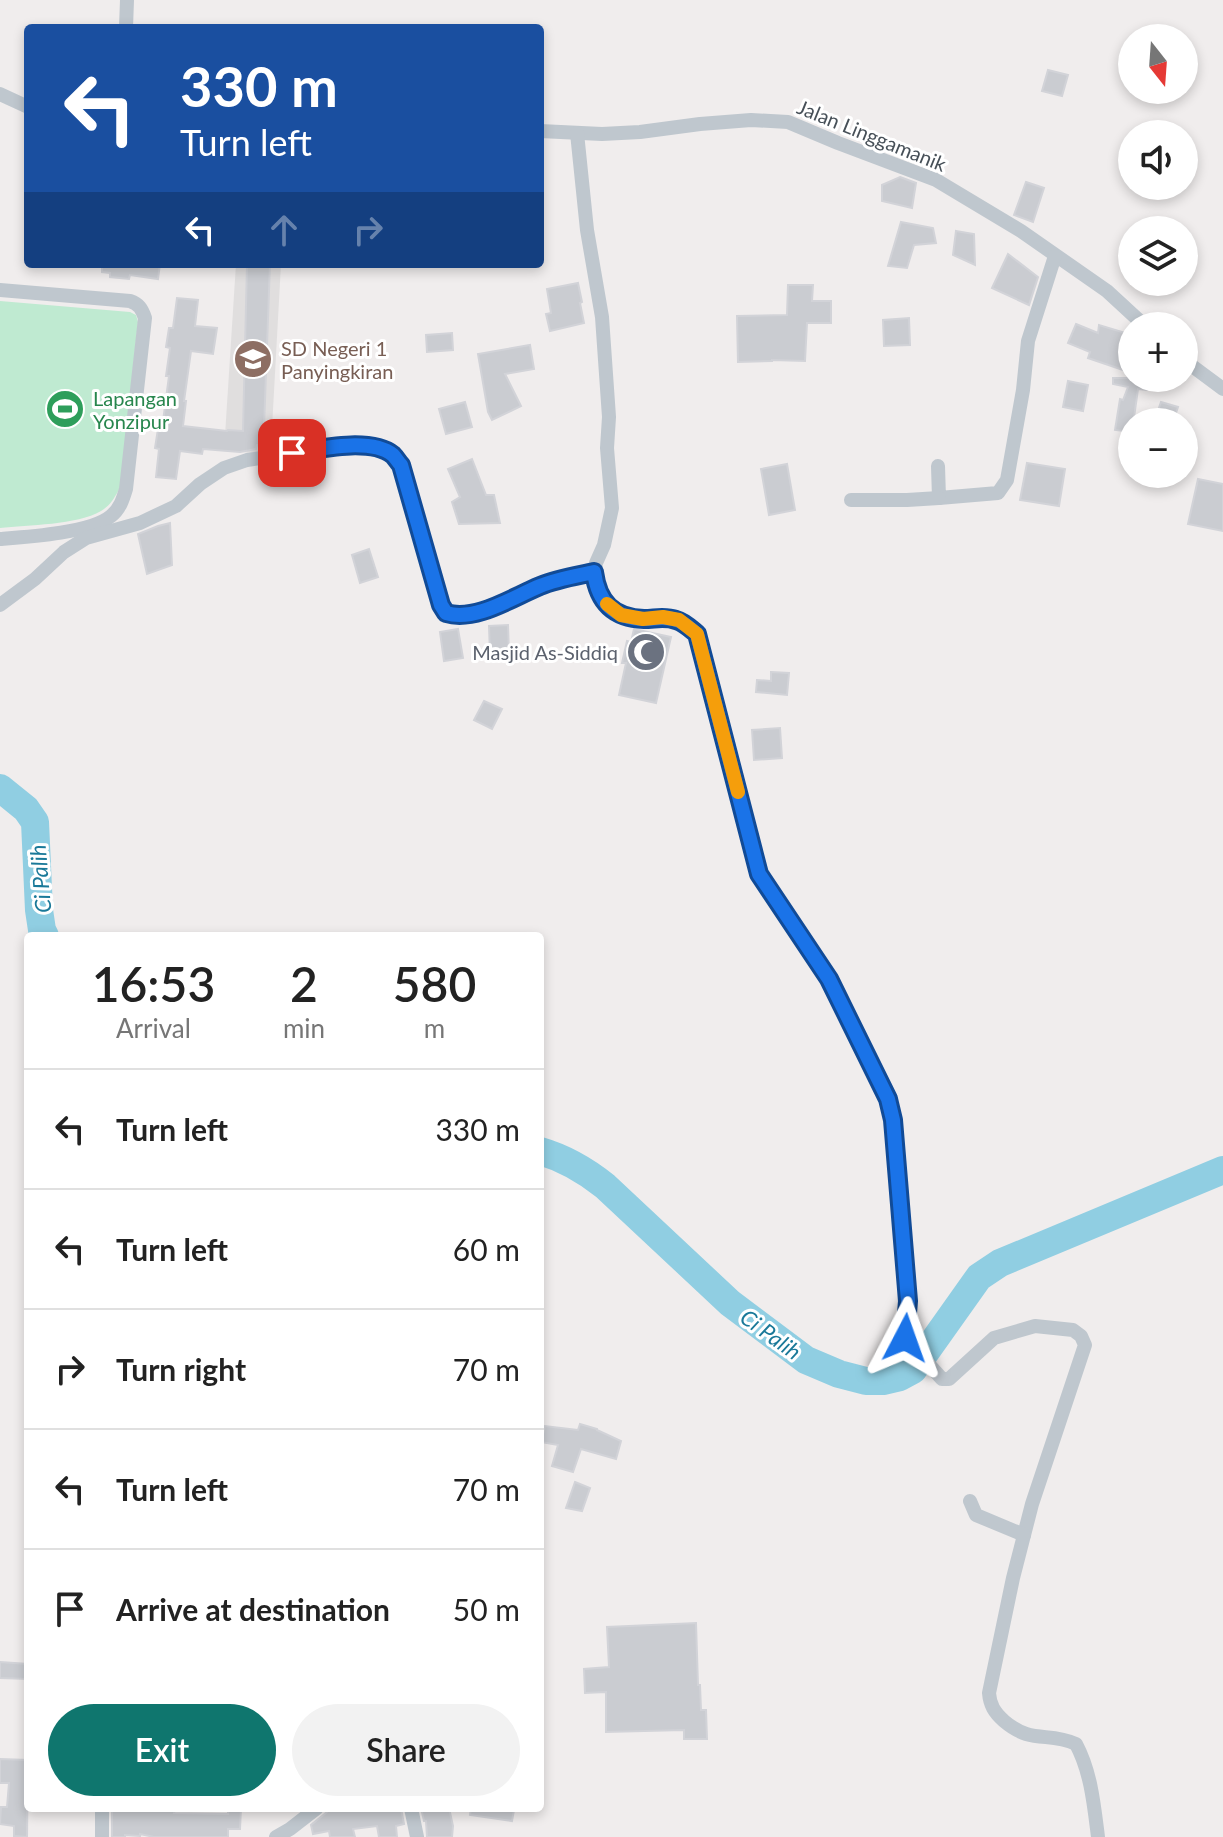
<!DOCTYPE html>
<html lang="en">
<head>
<meta charset="utf-8">
<style>
  :root { --surface:#fff; --page:#f2f2f2; --text:#222; --muted:#767676; --line:#e0e0e0; --accent:#0f766e }
  body { margin:0; font-family:Lato,sans-serif; background:var(--page); color:var(--text); height:100vh; display:flex; flex-direction:column; font-size:30px; white-space:nowrap }
  * { box-sizing:border-box; margin:0 }
  p { font-size:26px; color:var(--muted) }
  .icon { flex:none; width:44px; height:44px; fill:none; stroke:currentColor; stroke-width:2; stroke-linecap:round; stroke-linejoin:round }
  .map { position:relative; flex:1; overflow:hidden }
  .drawer { position:absolute; left:24px; top:932px; width:520px; height:880px; display:flex; flex-direction:column; background:var(--surface); border-radius:8px; box-shadow:0 4px 12px #0003 }
  .drawer>* { flex:none }
  .guide { position:absolute; left:24px; top:24px; width:520px; height:244px; border-radius:8px; box-shadow:0 4px 12px #0003; background:#1a4fa0; color:#fff; overflow:hidden }
  .needle { width:52px; rotate:163deg }
  .tools { position:absolute; left:1118px; top:24px; display:grid; gap:16px }
  .tools a { display:grid; place-items:center; width:80px; height:80px; border-radius:50%; background:var(--surface); box-shadow:0 4px 12px #0003; font-size:40px }
  .pin { position:absolute; display:grid; place-items:center; width:68px; height:68px; color:#fff; margin:-34px; border-radius:16px; box-shadow:0 4px 12px #0006 }
  .me { position:absolute; width:88px; margin:-44px; rotate:4deg; stroke-linejoin:round; filter:drop-shadow(0 0 6px #0008) }
  .turn { display:flex; align-items:center; gap:28px; height:168px; padding:0 24px; font-size:36px }
  .turn .icon { width:104px; height:104px; stroke-width:2.5 }
  .turn b { display:block; font-size:56px; line-height:68px }
  .lanes { display:flex; align-items:center; height:76px; padding:0 24px; background:#0003; justify-content:center; gap:40px; direction:ltr }
  .lanes .off { opacity:.35 }
  .eta { display:flex; justify-content:space-evenly; align-items:center; height:136px; text-align:center }
  .eta b { font-size:48px; font-weight:600; line-height:56px }
  .action { display:flex; gap:16px; margin-top:auto; padding:16px 24px }
  .action a { flex:1; height:92px; border-radius:48px; background:var(--accent); color:#fff; font-size:32px; font-weight:600; line-height:92px; text-align:center }
  .action a+a { background:var(--page); color:var(--text) }
  ul { padding:0; list-style:none }
  li { display:flex; align-items:center; gap:24px; height:120px; padding:0 24px; border-top:2px solid var(--line) }
  li div { flex:1 }
  li b { display:block; font-size:30px }
  li em { font-style:normal }
  .map>svg:first-child { display:block }
  .education { fill:#e0dede }
  .green { fill:#bfead1 }
  .lines { fill:none; stroke-linecap:round; stroke-linejoin:round }
  .river { stroke:#90cee2; stroke-width:28 }
  .building { fill:#caccd1; stroke:#d2d3d8; stroke-width:2 }
  .minor { stroke:#bfc7ce; stroke-width:14 }
  .route-casing { stroke:#114b97; stroke-width:20 }
  .route { stroke:#1a73e8; stroke-width:14 }
  .slow { stroke:#f59e0b; stroke-width:14 }
  .labels { text-anchor:middle; dominant-baseline:central; stroke-width:6; stroke-linejoin:round; paint-order:stroke }
  .street-label { font-size:20px; fill:#475058; stroke:#fff }
  .education-label { font-size:20px; fill:#785e54; stroke:#fff; text-anchor:start }
  .leisure-label { font-size:20px; fill:#27864d; stroke:#fff; text-anchor:start }
  .worship-label { font-size:20px; fill:#5b616d; stroke:#fff; text-anchor:end }
  .water-label { font-size:22px; font-style:italic; fill:#1a7999; stroke:#fff }
</style>
</head>
<body>
<div class="map">
<svg width="1223" height="1837" viewBox="0 0 1223 1837">
  <rect width="100%" height="100%" fill="#f0eded"/>
  <polygon class="education" points="236,264 281,264 271,446 256,453 224,451"/>
  <path class="green" d="M0 301 130 312 136 315 138 322 120 487C116 496 110 506 101 511 77 525 28 525 0 528Z"/>
  <g class="lines">
    <g class="river">
      <polyline points="0,788 26,809 35,822 39,910 42,930 45,936"/>
      <path d="M540 1151C564 1158 585 1170 605 1186L730 1303 806 1360 839 1374 866 1381H883L900 1377 913 1370 979 1277 1000 1263 1223 1170"/>
    </g>
  </g>
  <g class="building">
    <polygon points="1048,70 1068,75 1062,96 1042,91"/>
    <polygon points="900,177 916,183 912,208 882,201 882,185"/>
    <polygon points="1026,182 1044,188 1033,222 1014,215"/>
    <polygon points="901,222 933,228 936,243 914,245 907,268 888,266"/>
    <polygon points="956,231 974,234 975,265 953,255"/>
    <polygon points="1008,254 1038,277 1029,305 992,288"/>
    <polygon points="102,264 160,264 158,279 130,275 129,279 110,277 110,273 102,272"/>
    <polygon points="247,264 270,264 264,428 272,428 271,446 257,445 256,449 240,452 203,449 202,454 180,451 176,479 156,477 159,449 155,448 158,429 162,429 169,376 166,376 170,348 166,347 169,328 173,328 177,298 198,300 195,326 217,328 213,354 191,351 184,401 186,401 183,426 227,431 228,430 243,431"/>
    <polygon points="578,283 582,302 580,303 584,323 550,331 546,314 551,313 547,289"/>
    <polygon points="788,285 813,285 812,301 831,301 831,323 807,323 805,361 772,360 772,361 738,362 737,316 787,315"/>
    <polygon points="909,318 910,345 884,346 883,320"/>
    <polygon points="1076,324 1098,333 1099,325 1132,335 1132,373 1088,358 1090,352 1068,343"/>
    <polygon points="452,333 453,350 427,352 426,335"/>
    <polygon points="530,345 534,369 505,374 521,406 492,420 488,412 478,354"/>
    <polygon points="1132,375 1132,378 1152,378 1147,390 1138,389 1132,432 1115,430 1120,399 1123,400 1128,387 1113,384 1113,378 1131,378"/>
    <polygon points="1068,381 1088,385 1083,411 1063,407"/>
    <polygon points="465,402 472,427 446,434 439,409"/>
    <polygon points="1161,402 1178,407 1173,422 1154,422"/>
    <polygon points="472,459 486,495 494,495 500,523 459,524 452,502 460,497 448,469"/>
    <polygon points="1027,463 1065,469 1059,506 1020,500"/>
    <polygon points="787,464 795,510 769,515 761,469"/>
    <polygon points="1198,479 1223,484 1223,531 1188,524"/>
    <polygon points="170,523 172,565 147,574 138,534 158,526"/>
    <polygon points="369,549 378,577 360,583 352,555"/>
    <polygon points="508,625 509,653 490,654 489,626"/>
    <polygon points="458,629 463,658 444,661 440,632"/>
    <polygon points="634,629 671,637 656,703 619,695 626,663 622,663 627,641 631,642"/>
    <polygon points="771,672 789,673 787,695 756,692 757,680 771,681"/>
    <polygon points="484,701 502,709 492,729 474,720"/>
    <polygon points="780,728 782,758 754,760 752,730"/>
    <polygon points="580,1424 597,1429 597,1430 621,1441 616,1459 581,1449 573,1472 552,1466 558,1445 541,1442 545,1426 578,1430"/>
    <polygon points="575,1482 590,1488 582,1511 566,1508"/>
    <polygon points="696,1623 698,1685 700,1685 701,1710 706,1710 707,1739 684,1739 684,1730 606,1732 606,1692 585,1693 584,1669 609,1667 607,1627"/>
    <polygon points="0,1662 28,1664 28,1679 0,1678"/>
    <polygon points="0,1759 28,1760 27,1837 14,1836 14,1826 0,1824 1,1807 7,1807 9,1783 0,1783"/>
    <polygon points="112,1808 175,1808 174,1813 228,1814 228,1808 241,1808 240,1829 228,1829 228,1837 154,1837 140,1834 140,1836 125,1835 125,1837 112,1837"/>
    <polygon points="327,1808 401,1808 404,1824 396,1826 397,1837 379,1837 377,1826 353,1829 355,1837 330,1837 329,1831 313,1834 311,1825 327,1812"/>
    <polygon points="421,1808 449,1808 453,1826 452,1837 427,1837 426,1821 424,1821"/>
    <polygon points="471,1808 514,1810 512,1821 470,1815"/>
  </g>
  <g class="lines">
    <g class="minor">
      <polyline points="126,28 127,0"/>
      <polyline points="0,94 28,107"/>
      <polyline points="540,131 602,134 640,132 700,124 751,120 788,122 838,143 936,180 1021,231 1107,291 1145,326"/>
      <path d="M577 133 587 230 602 317 609 417 607 448 612 508 604 545 596 563 594 572 596 589 603 601 621 615 643 619 663 617 679 620 697 634 759 874 829 979 888 1099 893 1120 908 1301 905 1338 942 1379H949L994 1338 1035 1326 1073 1330 1081 1336 1085 1345 1032 1504 1013 1578 989 1693C990 1705 994 1712 1004 1721 1032 1745 1048 1731 1076 1744 1091 1772 1094 1805 1098 1837"/>
      <path d="M0 290 130 301C139 304 142 309 145 318L126 489C123 499 120 509 111 516 91 533 27 537 0 539"/>
      <polyline points="1184,360 1223,389"/>
      <polyline points="938,466 939,498 998,493 1007,480 1023,390 1028,341 1055,256"/>
      <polyline points="851,500 907,500 939,498"/>
      <path d="M0 605 35 579 64 552 86 538 140 523 176 506 200 484 224 468 247 460 345 446 369 447 392 454 401 465 441 605 446 613C476 622 513 597 540 586 557 579 576 576 594 572"/>
      <polyline points="970,1501 976,1515 1024,1535"/>
      <polyline points="102,1808 102,1837"/>
      <polyline points="411,1808 417,1837"/>
      <polyline points="276,1837 290,1829 317,1808"/>
    </g>
  </g>
  <g class="lines">
    <g class="route-casing">
      <path id="route" d="M292 453C318 449 371 437 393 455 396 458 398 462 401 465L441 605 446 613C476 622 513 597 540 586 557 579 576 576 594 572 598 602 613 618 644 619 655 619 665 616 676 620 684 622 691 629 697 634L759 874 829 979 888 1099 893 1120 908 1301 905 1338"/>
    </g>
    <use href="#route" class="route"/>
    <polyline class="slow" points="607,604 621,615 643,619 663,617 679,620 697,634 738,792"/>
  </g>
  <defs>
    <g id="school-disc" transform="scale(2)"><circle r="9.5" fill="#8d6e63" stroke="#fff"/><path d="M0-5L7-2L0 1L-7-2ZM-4 1L0 2.5L4 1V4Q0 6-4 4Z" fill="#fff"/></g>
    <g id="stadium-disc" transform="scale(2)"><circle r="9.5" fill="#2e9e5b" stroke="#fff"/><path d="M0-5a6.5 5 0 1 0 0 10a6.5 5 0 1 0 0-10ZM-3.5-1.8h7v3.6h-7Z" fill="#fff"/></g>
    <g id="mosque-disc" transform="scale(2)"><circle r="9.5" fill="#6b7280" stroke="#fff"/><path d="M3.5-4.9A6 6 0 1 0 3.5 4.9A5 5 0 1 1 3.5-4.9Z" fill="#fff"/></g>
  </defs>
  <g fill-rule="evenodd">
    <use href="#school-disc" x="253" y="359"/>
    <use href="#stadium-disc" x="65" y="409"/>
    <use href="#mosque-disc" x="646" y="652"/>
  </g>
  <g class="labels">
    <g class="street-label">
      <text transform="translate(872 135) rotate(22)">Jalan Linggamanik</text>
    </g>
    <g class="education-label">
      <text x="281" y="348">SD Negeri 1<tspan x="281" dy="23">Panyingkiran</tspan></text>
    </g>
    <g class="leisure-label">
      <text x="93" y="398">Lapangan<tspan x="93" dy="23">Yonzipur</tspan></text>
    </g>
    <g class="worship-label">
      <text x="618" y="652">Masjid As-Siddiq</text>
    </g>
    <g class="water-label">
      <text transform="translate(40 879) rotate(-95)">Ci Palih</text>
      <text transform="translate(771 1334) rotate(36)">Ci Palih</text>
    </g>
  </g>
</svg>
<div class="tools">
<a><svg class="needle" viewBox="-14 -14 28 28"><path d="M0-13l5 13h-10z" fill="#e53935"/><path d="M0 13l5-13h-10z" fill="#767676"/></svg></a>
<a><svg class="icon" aria-label="sound" viewBox="0 0 24 24"><path d="M4 9h4l5-4v14l-5-4H4zM17 9q2 3 0 6"/></svg></a>
<a><svg class="icon" aria-label="layers" viewBox="0 0 24 24"><path d="M12 4l9 5-9 5-9-5zM3 14l9 5 9-5"/></svg></a>
<a>+</a>
<a>−</a>
</div>
<div class="pin" style="left:292px;top:453px;background:#d93025"><svg class="icon" aria-label="arrive" viewBox="0 0 24 24"><path d="M6 21V4h12l-3 4 3 4H6"/></svg></div>
<svg class="me" style="left:905px;top:1338px" viewBox="-20 -20 40 40"><path d="M0-17L14 15 0 8-14 15z" fill="#1a73e8" stroke="#fff" stroke-width="4"/></svg>
<div class="guide">
<div class="turn"><svg class="icon" aria-label="left" viewBox="0 0 24 24"><path d="M17 20v-9H6M10 6l-5 5 5 5"/></svg><div><b>330 m</b>Turn left</div></div>
<div class="lanes"><svg class="icon" aria-label="left" viewBox="0 0 24 24"><path d="M17 20v-9H6M10 6l-5 5 5 5"/></svg><svg class="icon off" aria-label="ahead" viewBox="0 0 24 24"><path d="M12 20V5M6 11l6-6 6 6"/></svg><svg class="icon off" aria-label="right" viewBox="0 0 24 24"><path d="M7 20v-9h11M14 6l5 5-5 5"/></svg></div>
</div>
<section class="drawer">
<div class="eta">
<div><b>16:53</b><p>Arrival</p></div>
<div><b>2</b><p>min</p></div>
<div><b>580</b><p>m</p></div>
</div>
<ul>
<li><svg class="icon" aria-label="left" viewBox="0 0 24 24"><path d="M17 20v-9H6M10 6l-5 5 5 5"/></svg><div><b>Turn left</b></div><em>330 m</em></li>
<li><svg class="icon" aria-label="left" viewBox="0 0 24 24"><path d="M17 20v-9H6M10 6l-5 5 5 5"/></svg><div><b>Turn left</b></div><em>60 m</em></li>
<li><svg class="icon" aria-label="right" viewBox="0 0 24 24"><path d="M7 20v-9h11M14 6l5 5-5 5"/></svg><div><b>Turn right</b></div><em>70 m</em></li>
<li><svg class="icon" aria-label="left" viewBox="0 0 24 24"><path d="M17 20v-9H6M10 6l-5 5 5 5"/></svg><div><b>Turn left</b></div><em>70 m</em></li>
<li><svg class="icon" aria-label="arrive" viewBox="0 0 24 24"><path d="M6 21V4h12l-3 4 3 4H6"/></svg><div><b>Arrive at destination</b></div><em>50 m</em></li>
</ul>
<div class="action"><a>Exit</a><a>Share</a></div>
</section>
</div>
</body>
</html>
